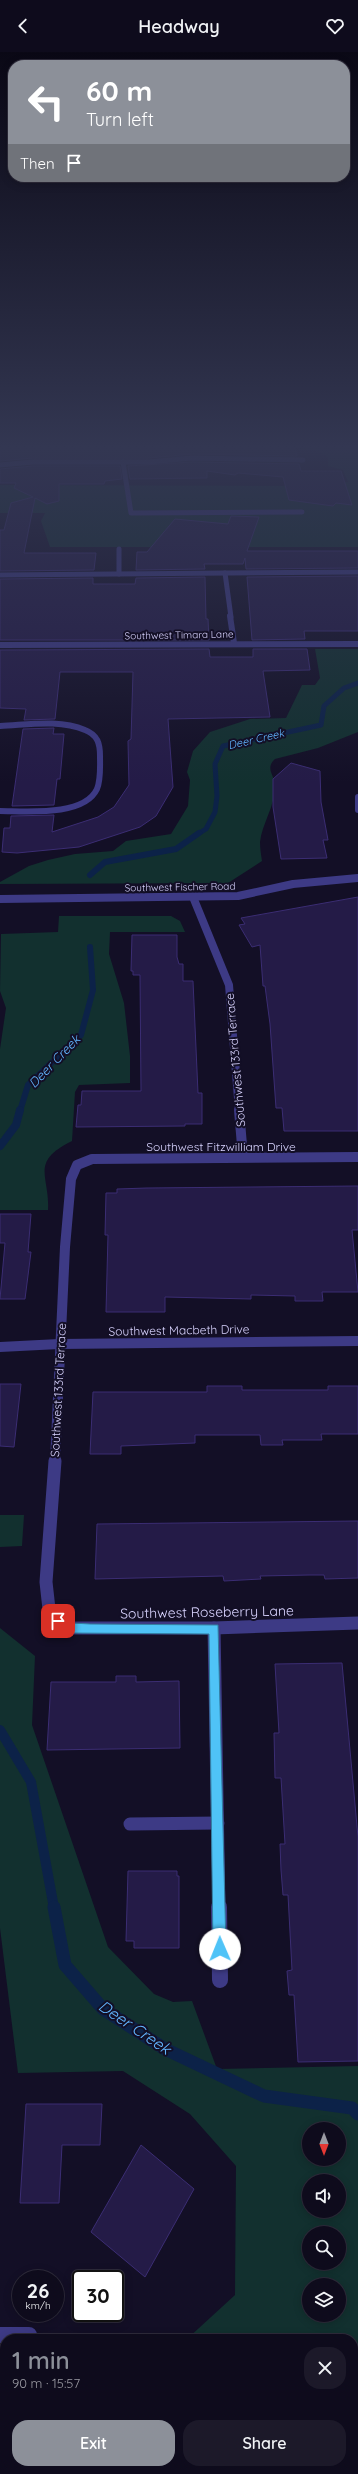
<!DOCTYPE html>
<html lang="en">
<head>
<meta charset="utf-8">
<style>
  :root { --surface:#0e0b1c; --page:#1c1929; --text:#f1f3f6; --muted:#9b9ba3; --line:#2e2b3b; --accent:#8c9099 }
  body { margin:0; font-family:Quicksand,sans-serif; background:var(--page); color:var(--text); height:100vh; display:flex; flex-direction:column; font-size:15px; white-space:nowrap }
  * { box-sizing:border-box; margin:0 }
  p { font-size:13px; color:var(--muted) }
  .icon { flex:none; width:22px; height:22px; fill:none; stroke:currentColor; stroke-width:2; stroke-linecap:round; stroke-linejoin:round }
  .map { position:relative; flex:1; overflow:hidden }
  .details { position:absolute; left:0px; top:2282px; width:358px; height:140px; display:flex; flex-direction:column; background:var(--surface); border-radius:16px 16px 0 0; box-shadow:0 2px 10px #0003,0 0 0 1px var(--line) }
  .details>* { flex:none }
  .banner { position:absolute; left:8px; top:8px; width:342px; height:122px; border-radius:16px; box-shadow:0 2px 10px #0003,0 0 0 1px var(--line); background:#8c9099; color:#fff; overflow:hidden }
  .needle { width:26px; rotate:180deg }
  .fabs { position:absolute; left:302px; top:2070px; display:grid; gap:8px }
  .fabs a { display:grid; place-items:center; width:44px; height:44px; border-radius:50%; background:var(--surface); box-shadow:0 2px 10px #0003,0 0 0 1px var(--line); font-size:20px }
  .speed { position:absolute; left:12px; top:2218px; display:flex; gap:8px; font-size:20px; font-weight:700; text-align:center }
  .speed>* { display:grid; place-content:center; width:52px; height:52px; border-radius:50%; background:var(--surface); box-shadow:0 2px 10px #0003,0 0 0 1px var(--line); line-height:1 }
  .speed small { font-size:10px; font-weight:400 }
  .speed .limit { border:2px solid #111; border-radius:6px; background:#fff; color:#111 }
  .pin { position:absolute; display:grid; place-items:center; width:34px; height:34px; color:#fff; margin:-17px; border-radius:8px; box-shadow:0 2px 6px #0006 }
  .me { position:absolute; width:44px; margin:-22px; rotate:359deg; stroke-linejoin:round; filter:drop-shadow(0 0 3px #0008) }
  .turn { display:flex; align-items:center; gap:14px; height:84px; padding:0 12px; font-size:18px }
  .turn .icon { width:52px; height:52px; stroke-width:2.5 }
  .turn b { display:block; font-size:28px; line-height:34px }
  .then { display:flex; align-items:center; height:38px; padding:0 12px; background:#0003; gap:8px; font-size:15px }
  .round { display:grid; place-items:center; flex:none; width:42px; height:42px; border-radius:16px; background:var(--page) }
  .overview { display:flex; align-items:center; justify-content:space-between; height:68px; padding:0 12px }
  h1 { font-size:24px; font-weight:600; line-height:30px; color:var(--accent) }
  .action { display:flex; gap:8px; margin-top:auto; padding:8px 12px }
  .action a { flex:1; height:46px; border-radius:16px; background:var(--accent); color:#fff; font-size:16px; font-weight:600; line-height:46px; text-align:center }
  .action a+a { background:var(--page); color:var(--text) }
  header { display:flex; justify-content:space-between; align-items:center; height:52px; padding:0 12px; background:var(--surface); font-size:18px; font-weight:600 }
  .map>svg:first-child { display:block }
  .green { fill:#12302f; fill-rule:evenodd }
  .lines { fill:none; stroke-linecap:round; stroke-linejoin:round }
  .stream-far4 { stroke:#0c2248; stroke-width:5 }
  .stream-far3 { stroke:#0c2248; stroke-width:6 }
  .stream-far2 { stroke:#0c2248; stroke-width:8 }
  .stream-far1 { stroke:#0c2248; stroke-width:10 }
  .stream { stroke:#0c2248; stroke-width:13 }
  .building { fill:#241b47; stroke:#3b2d73 }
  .minor-far5 { stroke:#3d3a85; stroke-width:5 }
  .minor-far4 { stroke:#3d3a85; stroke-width:6 }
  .minor-far3 { stroke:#3d3a85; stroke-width:8 }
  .minor-far2 { stroke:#3d3a85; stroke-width:10 }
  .minor-far1 { stroke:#3d3a85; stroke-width:13 }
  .minor { stroke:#3d3a85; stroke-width:16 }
  .route { fill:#4fc3f7; stroke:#337fa1 }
  .labels { text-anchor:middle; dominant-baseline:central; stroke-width:4; stroke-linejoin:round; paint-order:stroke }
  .far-street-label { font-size:10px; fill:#d9d4ff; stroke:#130f26 }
  .far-water-label { font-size:11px; font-style:italic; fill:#62b6ff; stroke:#130f26 }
  .street-label { font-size:12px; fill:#d9d4ff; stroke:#130f26 }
  .water-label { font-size:13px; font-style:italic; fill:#62b6ff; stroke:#130f26 }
  .near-street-label { font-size:14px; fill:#d9d4ff; stroke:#130f26 }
  .near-water-label { font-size:16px; font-style:italic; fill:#62b6ff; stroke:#130f26 }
</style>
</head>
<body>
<header><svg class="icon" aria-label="back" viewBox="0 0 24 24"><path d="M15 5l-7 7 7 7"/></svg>Headway<svg class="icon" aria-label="heart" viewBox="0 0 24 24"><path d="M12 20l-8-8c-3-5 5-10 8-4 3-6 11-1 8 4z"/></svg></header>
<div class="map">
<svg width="358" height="2422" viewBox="0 0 358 2422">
  <rect width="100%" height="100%" fill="#130f26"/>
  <g class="green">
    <polygon points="300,392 358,392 358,495 50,495 41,469 45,461 0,461 0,433 299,434 348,430 343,418 328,414 328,405 318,399 301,397"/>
    <path d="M315 597H358V680L318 696 275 707C265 716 274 723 275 732 276 753 262 771 260 790 260 796 261 803 262 809L228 831 0 832V830L29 814 48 808 75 802 113 799 126 789 171 782 188 754 190 728 187 720 193 699 210 680 250 667 286 666 302 633H315L320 626Z"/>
    <path d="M59 864H171L180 869 185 880H110L109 902 124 951 130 1004V1031L79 1033 75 1040 72 1089C29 1110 50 1124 48 1158H0V997L6 956 0 939 1 882 58 880Z"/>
    <polygon points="0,1463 24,1463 22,1494 0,1495"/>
    <path d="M0 1576 35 1604 32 1673 108 1895 154 1942 173 1950 192 1949 217 2017 358 2014V2422H71L73 2417H353V2287H187L235 2243 236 2114 190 2062 123 2019 18 2021 0 1876ZM309 2077H339V2107H309ZM309 2129H339V2159H309ZM309 2181H339V2211H309ZM309 2233H339V2263H309Z"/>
  </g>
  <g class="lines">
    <polyline class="stream-far4" points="198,782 206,777 215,760 217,744 215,712 223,694 321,673 324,654 344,636 358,631"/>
    <g class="stream-far3">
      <polyline points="90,823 105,810 176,797 199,781"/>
      <polyline points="20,1059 28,1033 81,983 93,938 90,895"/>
    </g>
    <polyline class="stream-far2" points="0,1094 16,1073 20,1058"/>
    <polyline class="stream-far1" points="0,1678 31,1730 54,1856"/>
    <polyline class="stream" points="54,1855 65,1913 103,1957 165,1997 264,2044 352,2056 358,2062"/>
  </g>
  <g class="building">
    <polygon points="155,392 294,392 297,404 192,402 149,406 33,406 0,409 0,394"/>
    <polygon points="192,410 299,412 301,419 341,419 352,453 336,451 333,454 289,448 283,425 238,421 235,423 207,419 207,426 130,427 128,414"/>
    <polygon points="33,414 120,414 122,427 105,429 104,432 59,432 59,449 47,452 35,446 24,501 96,501 94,518 0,519 0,478 4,478 11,451 33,445 14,436 16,431 0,431 0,417"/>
    <polygon points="231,464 259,465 247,499 358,499 358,516 246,517 245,506 243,512 204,512 205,517 136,518 137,500 147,500 175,467 228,472"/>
    <polygon points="358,524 358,579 304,579 305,587 252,588 247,525"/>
    <polygon points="205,525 206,567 208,567 209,588 0,588 0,527 93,526 93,532 135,532 136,526"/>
    <polygon points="209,597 210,605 253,605 253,597 307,597 310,618 263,619 270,665 168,667 173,735 156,764 140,775 79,795 17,801 2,800 4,776 10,776 11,764 54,763 52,780 98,765 114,755 129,733 128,689 131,687 133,620 60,620 55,667 24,668 26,657 0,656 0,598"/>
    <polygon points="54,676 53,682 64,682 60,727 57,727 54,753 12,754 23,677"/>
    <polygon points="291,711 320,719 321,750 328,788 323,788 327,806 281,807 273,755 273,727"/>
    <polygon points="358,845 358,1079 284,1079 282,1056 276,1056 270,972 265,934 263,934 260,893 252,895 239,873 245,872 241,866"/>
    <polygon points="132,883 177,883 177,905 179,912 183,912 183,929 193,929 198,1041 202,1041 202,1072 185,1072 185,1074 76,1075 78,1053 81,1053 82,1039 141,1039 140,923 133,923 133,919 131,919"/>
    <polygon points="358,1134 358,1178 352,1178 358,1240 322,1240 323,1249 295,1249 295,1244 251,1243 251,1247 165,1245 165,1260 106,1260 108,1183 105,1183 106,1141 117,1141 117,1137 147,1136"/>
    <polygon points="0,1162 31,1162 28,1200 31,1200 25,1247 0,1247 5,1191 0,1191"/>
    <polygon points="0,1332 21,1332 14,1395 0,1394"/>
    <polygon points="207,1334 242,1334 242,1338 328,1338 328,1334 358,1334 358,1382 321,1382 322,1388 282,1388 283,1393 261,1393 260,1383 195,1383 195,1391 121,1394 121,1402 90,1402 93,1340 207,1340"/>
    <polygon points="358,1469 358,1526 325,1527 324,1523 309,1523 260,1524 261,1527 224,1529 223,1524 95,1527 97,1472"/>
    <polygon points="342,1611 358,1785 358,2009 298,2010 294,1943 289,1943 287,1919 292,1918 288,1843 283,1843 281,1818 280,1792 285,1792 281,1726 275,1726 274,1681 279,1681 275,1612"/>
    <polygon points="116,1624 136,1624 136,1630 179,1629 180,1696 47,1698 51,1630 116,1630"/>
    <polygon points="128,1819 177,1819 177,1824 179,1824 179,1896 134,1896 134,1889 126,1889"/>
    <polygon points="26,2052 102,2052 100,2093 62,2093 59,2151 20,2151"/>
    <polygon points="141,2093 194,2137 145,2225 91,2180"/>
  </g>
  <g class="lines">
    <g class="minor-far5">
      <polyline points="123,410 131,461 302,460"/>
      <polyline points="0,413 33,410 149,410 192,406 303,408"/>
      <polyline points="119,497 119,522"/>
      <polyline points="225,521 231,565"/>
      <polyline points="0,523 358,520"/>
    </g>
    <g class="minor-far4">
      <polyline points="230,564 234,591"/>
      <polyline points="0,593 358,592"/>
      <path d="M0 674C27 673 59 667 85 678 98 683 100 692 100 704 100 715 101 727 97 737 84 765 25 759 0 759"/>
      <polyline points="358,745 358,758"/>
    </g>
    <g class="minor-far3">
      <polyline points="193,845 229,933 239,1059"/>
      <polyline points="0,847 238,844 293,832 358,826"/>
    </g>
    <g class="minor-far2">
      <polyline points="239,1058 243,1105"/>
      <polyline points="0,1295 59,1292 358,1289"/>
      <polyline points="55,1410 65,1195 71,1127 77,1113 92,1107 358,1105"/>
    </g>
    <g class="minor-far1">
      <polyline points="55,1409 46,1530 49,1557 58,1569 71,1576 214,1576 358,1571"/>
      <polyline points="214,1576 219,1856"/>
      <polyline points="130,1772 218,1771"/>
    </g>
    <g class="minor">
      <polyline points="219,1855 220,1928"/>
      <polyline points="0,2283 29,2283 29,2287"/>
      <polyline points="21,2422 22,2417"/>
    </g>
  </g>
  <linearGradient id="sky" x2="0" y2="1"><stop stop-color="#0a0815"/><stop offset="0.54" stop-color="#333752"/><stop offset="1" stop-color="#333752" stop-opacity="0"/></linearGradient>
  <rect width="358" height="731" fill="url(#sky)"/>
  <polygon class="route" points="58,1564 72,1571 90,1572 218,1573 226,1897 224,1902 220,1904 215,1902 213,1897 209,1582 70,1581 54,1573 53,1569"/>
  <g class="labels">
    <g class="far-street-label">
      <text transform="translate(179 583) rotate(-1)">Southwest Timara Lane</text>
      <text transform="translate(180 835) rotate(-1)">Southwest Fischer Road</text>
    </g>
    <g class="far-water-label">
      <text transform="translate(256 687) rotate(-13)">Deer Creek</text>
    </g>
    <g class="street-label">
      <text transform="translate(235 1008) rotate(-95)">Southwest 133rd Terrace</text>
      <text x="221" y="1094">Southwest Fitzwilliam Drive</text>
      <text transform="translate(179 1278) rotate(-1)">Southwest Macbeth Drive</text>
      <text transform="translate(58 1338) rotate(-87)">Southwest 133rd Terrace</text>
    </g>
    <g class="water-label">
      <text transform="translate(54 1009) rotate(-46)">Deer Creek</text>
    </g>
    <g class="near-street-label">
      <text transform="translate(207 1560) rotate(-1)">Southwest Roseberry Lane</text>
    </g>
    <g class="near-water-label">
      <text transform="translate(135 1975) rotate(34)">Deer Creek</text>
    </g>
  </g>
</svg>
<div class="fabs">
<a><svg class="needle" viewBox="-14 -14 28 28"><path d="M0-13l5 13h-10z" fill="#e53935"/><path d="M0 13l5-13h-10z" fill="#9b9ba3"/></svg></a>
<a><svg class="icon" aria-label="sound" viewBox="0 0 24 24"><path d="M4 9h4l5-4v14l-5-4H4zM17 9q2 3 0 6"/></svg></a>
<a><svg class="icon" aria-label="search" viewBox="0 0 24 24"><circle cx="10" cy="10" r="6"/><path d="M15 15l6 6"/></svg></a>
<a><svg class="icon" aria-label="layers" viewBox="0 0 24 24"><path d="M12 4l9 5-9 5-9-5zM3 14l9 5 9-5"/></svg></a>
</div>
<div class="speed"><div>26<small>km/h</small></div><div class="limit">30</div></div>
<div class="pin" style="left:58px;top:1569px;background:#d93025"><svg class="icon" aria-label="arrive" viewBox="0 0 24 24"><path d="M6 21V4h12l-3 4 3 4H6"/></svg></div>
<svg class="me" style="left:220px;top:1897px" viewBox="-20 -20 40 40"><circle r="19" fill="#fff"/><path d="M0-13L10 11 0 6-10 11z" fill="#4fc3f7"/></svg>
<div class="banner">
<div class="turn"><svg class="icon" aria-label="left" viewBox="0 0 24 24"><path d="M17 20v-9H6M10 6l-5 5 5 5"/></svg><div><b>60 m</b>Turn left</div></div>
<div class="then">Then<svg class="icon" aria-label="arrive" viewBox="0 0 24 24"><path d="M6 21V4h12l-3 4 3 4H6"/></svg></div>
</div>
<section class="details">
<div class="overview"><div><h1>1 min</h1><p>90 m · 15:57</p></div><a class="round"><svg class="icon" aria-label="close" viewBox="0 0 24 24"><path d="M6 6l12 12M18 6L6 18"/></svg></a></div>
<div class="action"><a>Exit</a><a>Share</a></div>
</section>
</div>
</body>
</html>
